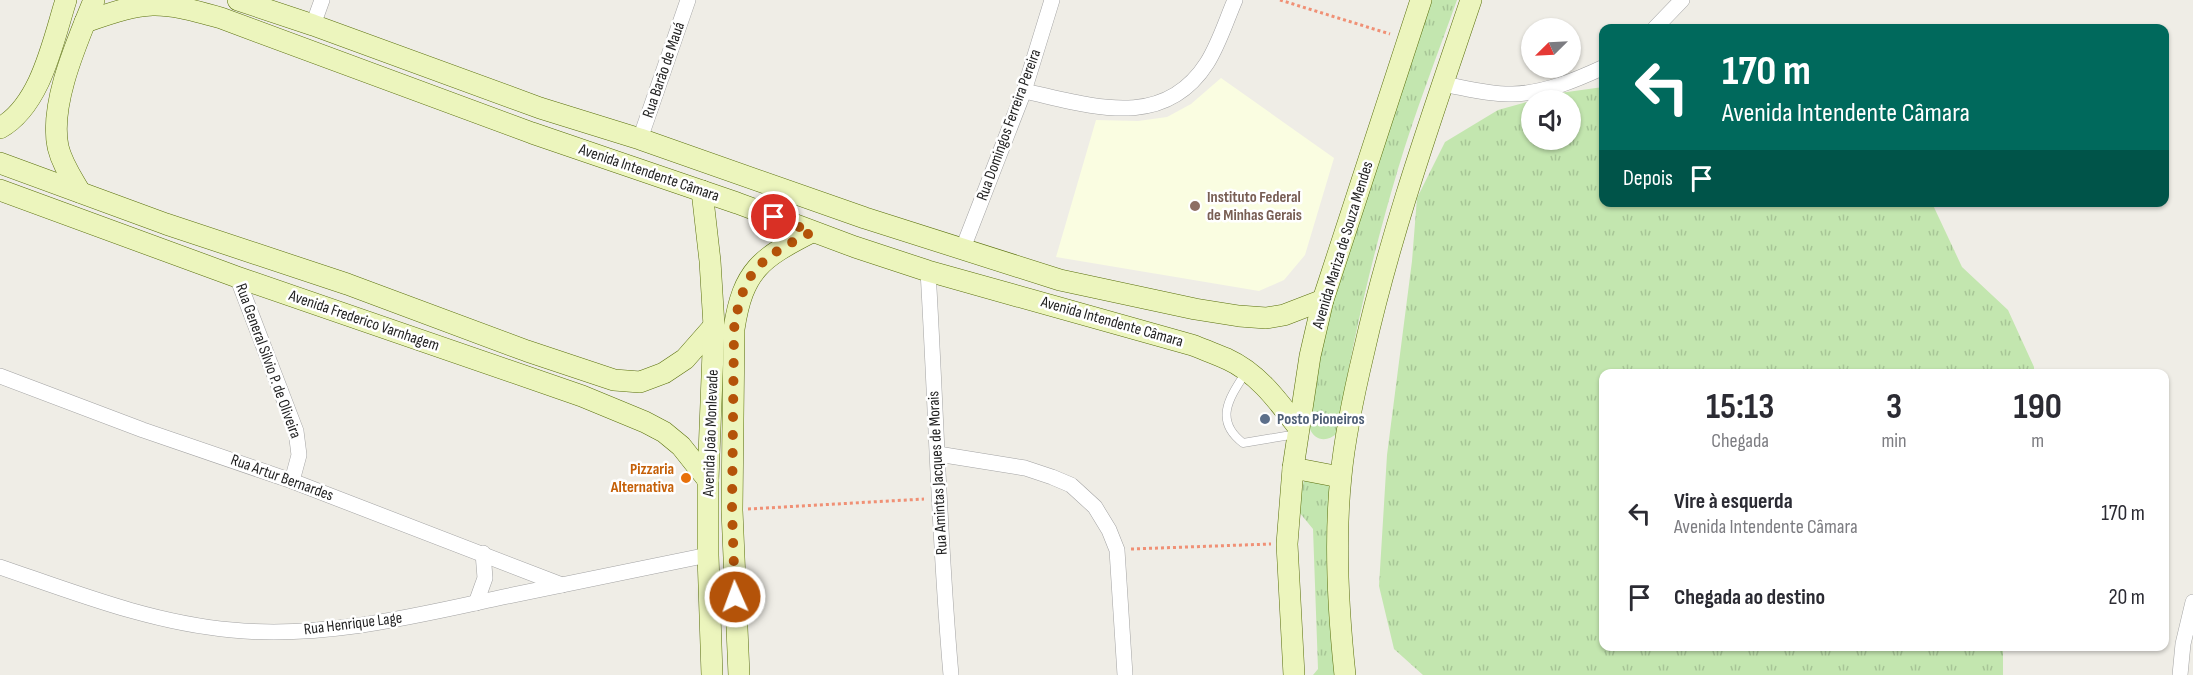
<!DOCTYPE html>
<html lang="pt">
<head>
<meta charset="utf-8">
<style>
  :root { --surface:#fff; --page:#f2f2f3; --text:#2b2b33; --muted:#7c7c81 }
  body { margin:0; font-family:"Sofia Sans Condensed",sans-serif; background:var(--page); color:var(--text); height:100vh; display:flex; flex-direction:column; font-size:22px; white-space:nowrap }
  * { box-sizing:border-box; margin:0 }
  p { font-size:20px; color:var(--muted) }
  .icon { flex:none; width:33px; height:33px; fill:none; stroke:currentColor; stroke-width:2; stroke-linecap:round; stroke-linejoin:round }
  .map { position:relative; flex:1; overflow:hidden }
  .details { position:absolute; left:1599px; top:369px; width:570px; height:282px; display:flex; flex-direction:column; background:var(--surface); border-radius:12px; box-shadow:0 2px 4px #0004 }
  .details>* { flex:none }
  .top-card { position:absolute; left:1599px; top:24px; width:570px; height:183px; border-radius:12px; box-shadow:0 2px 4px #0004; background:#00695c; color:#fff; overflow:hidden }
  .needle { width:39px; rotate:246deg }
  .buttons { position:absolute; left:1521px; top:18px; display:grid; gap:12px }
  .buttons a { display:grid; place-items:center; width:60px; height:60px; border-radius:50%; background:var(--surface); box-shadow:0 2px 4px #0004; font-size:30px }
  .pin { position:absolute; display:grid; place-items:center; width:51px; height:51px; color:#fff; margin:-26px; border:3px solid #fff; border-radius:50%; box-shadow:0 2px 6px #0007 }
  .me { position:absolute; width:66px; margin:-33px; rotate:358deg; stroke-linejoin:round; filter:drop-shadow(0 0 4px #0008) }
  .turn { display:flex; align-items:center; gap:21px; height:126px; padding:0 24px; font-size:27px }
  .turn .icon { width:78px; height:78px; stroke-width:2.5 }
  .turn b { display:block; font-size:42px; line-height:51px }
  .then { display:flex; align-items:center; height:57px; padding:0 24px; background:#0003; gap:12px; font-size:22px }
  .eta { display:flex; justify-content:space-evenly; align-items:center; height:102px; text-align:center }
  .eta b { font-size:36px; font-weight:700; line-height:42px }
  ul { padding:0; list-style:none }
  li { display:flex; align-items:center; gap:18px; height:84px; padding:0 24px }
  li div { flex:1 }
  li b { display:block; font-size:22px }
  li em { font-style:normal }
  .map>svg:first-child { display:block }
  .education { fill:#fafde1 }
  .grass { fill:url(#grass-tufts); fill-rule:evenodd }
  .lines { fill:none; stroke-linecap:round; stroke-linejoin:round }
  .lane-casing { stroke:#a3a3a3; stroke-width:9 }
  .street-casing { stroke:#a3a3a3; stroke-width:16 }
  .secondary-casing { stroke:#596f0c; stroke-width:22 }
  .path { stroke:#f09075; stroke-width:3; stroke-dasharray:3 3; stroke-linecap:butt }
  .lane { stroke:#fff; stroke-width:8 }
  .street { stroke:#fff; stroke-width:15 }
  .secondary { stroke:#ecf5bd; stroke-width:21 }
  .route { stroke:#b45309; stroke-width:10; stroke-dasharray:0 18 }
  .education-dot { fill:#8d6e63; stroke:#fff; stroke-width:2 }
  .service-dot { fill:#5c6f8a; stroke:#fff; stroke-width:2 }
  .food-dot { fill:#e8710a; stroke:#fff; stroke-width:2 }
  .labels { text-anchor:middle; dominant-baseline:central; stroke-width:5; stroke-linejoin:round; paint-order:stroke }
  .street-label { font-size:16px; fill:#1f1f1f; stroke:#fff }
  .education-label { font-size:16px; font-weight:bold; fill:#785e54; stroke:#fff; text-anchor:start }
  .service-label { font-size:16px; font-weight:bold; fill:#4e5e75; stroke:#fff; text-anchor:start }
  .food-label { font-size:16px; font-weight:bold; fill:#c56008; stroke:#fff; text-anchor:end }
</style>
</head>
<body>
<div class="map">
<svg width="2193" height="675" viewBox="0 0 2193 675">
  <defs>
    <pattern id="grass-tufts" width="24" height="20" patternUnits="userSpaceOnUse" patternTransform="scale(1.5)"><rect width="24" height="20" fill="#c3e6af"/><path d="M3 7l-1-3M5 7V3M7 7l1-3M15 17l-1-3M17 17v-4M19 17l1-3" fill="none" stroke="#a7c596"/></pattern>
  </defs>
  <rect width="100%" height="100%" fill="#efede6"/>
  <polygon class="education" points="1221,78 1334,158 1305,255 1284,280 1259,291 1056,257 1096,120 1138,121 1167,117 1191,104"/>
  <g class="grass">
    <path d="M1432 0H1457C1437 56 1415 112 1398 169 1372 256 1352 343 1337 433 1327 443 1314 441 1309 427L1320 352 1341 267Z"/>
    <path d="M1603 87 1604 202 1932 203 1962 267 2008 310 2034 367V374H1604V646L2003 647V675H1423L1394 649 1379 586 1387 455 1412 261 1417 198 1445 142 1498 110 1560 93ZM1532 100H1570V140H1532Z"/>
    <polygon points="1306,479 1330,483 1335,675 1313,675 1318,669 1313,529 1299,512 1303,483"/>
  </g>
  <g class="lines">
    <g class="lane-casing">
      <path id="lane" d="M1246 372C1230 397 1213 420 1243 443L1297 434"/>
    </g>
    <g class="street-casing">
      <g id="street">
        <polyline points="313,25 322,0"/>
        <polyline points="1655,28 1682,0"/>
        <path d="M1443 84C1466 88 1490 95 1513 94 1545 93 1576 80 1604 67"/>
        <path d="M1024 91C1089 105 1163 132 1207 63 1219 44 1226 21 1235 0"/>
        <polyline points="640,139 688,0"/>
        <polyline points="963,248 1024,91 1052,0"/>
        <path d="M928 271C936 406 939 541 951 675"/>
        <polyline points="237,277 296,431 299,455 292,481"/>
        <polyline points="0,376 143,430 292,481 562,585"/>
        <polyline points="938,454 1025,468 1052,477 1071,485 1095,507 1109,530 1117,550 1125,675"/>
        <path d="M0 567C76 593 152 623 232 630 323 639 415 616 503 597 571 583 639 569 708 555"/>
        <polyline points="476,603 485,578 483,553"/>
        <polyline points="2180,675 2183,644 2193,602"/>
      </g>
    </g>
    <g class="secondary-casing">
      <g id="secondary">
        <polyline points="238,0 313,25 540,108 640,139 865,218 1060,280 1195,309 1239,316 1266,318 1284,315 1323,300"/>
        <path d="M85 22C148 0 157 0 221 18L532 133 737 203 855 247 928 271 1192 345C1203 349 1215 354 1227 359 1258 373 1278 401 1298 427"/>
        <path d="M0 128C41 105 53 41 66 0"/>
        <polyline points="0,163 166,224 347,284 527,351 614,380 640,382 664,373 685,359 714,326"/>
        <polyline points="0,190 237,277 582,396 645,422 664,432 681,446 708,480"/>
        <polyline points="702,191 710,261 714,326 708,480 708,555 712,675"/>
        <path d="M80 192C72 178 62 164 58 147 49 103 78 40 94 0"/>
        <polyline points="1293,468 1340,477"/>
        <path d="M739 675 732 510 734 329C743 270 761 258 812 232"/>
        <polyline points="1294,675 1287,544 1293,468 1310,356 1323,300 1421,0"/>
        <path d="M1345 675C1338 609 1334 542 1341 476 1345 434 1354 393 1364 351 1391 231 1432 116 1471 0"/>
      </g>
    </g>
    <g class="path">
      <polyline points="1280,0 1390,34"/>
      <polyline points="748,509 924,499"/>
      <polyline points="1131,549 1271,544"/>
    </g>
    <use href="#lane" class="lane"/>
    <use href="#street" class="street"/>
    <use href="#secondary" class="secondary"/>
  </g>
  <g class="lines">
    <path class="route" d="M735 597 732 510 734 329C743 269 761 258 812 232L774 217"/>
  </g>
  <circle class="education-dot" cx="1195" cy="206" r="6"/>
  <circle class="service-dot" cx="1265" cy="419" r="6"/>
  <circle class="food-dot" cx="686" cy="478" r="6"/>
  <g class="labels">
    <g class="street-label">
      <text transform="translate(664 70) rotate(-71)">Rua Barão de Mauá</text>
      <text transform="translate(1009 125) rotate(-70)">Rua Domingos Ferreira Pereira</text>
      <text transform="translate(649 173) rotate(19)">Avenida Intendente Câmara</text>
      <text transform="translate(1343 245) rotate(-73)">Avenida Mariza de Souza Mendes</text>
      <text transform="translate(364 321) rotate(19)">Avenida Frederico Varnhagem</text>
      <text transform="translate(1112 322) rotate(16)">Avenida Intendente Câmara</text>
      <text transform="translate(268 361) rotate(70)">Rua General Silvio P. de Oliveira</text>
      <text transform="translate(711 433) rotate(-88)">Avenida João Monlevade</text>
      <text transform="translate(938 473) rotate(-93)">Rua Amintas Jacques de Morais</text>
      <text transform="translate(282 478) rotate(20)">Rua Artur Bernardes</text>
      <text transform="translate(353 624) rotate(-7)">Rua Henrique Lage</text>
    </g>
    <g class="education-label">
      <text x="1207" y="197">Instituto Federal<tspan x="1207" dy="18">de Minhas Gerais</tspan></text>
    </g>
    <g class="service-label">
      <text x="1277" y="419">Posto Pioneiros</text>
    </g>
    <g class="food-label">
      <text x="674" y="469">Pizzaria<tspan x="674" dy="18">Alternativa</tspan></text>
    </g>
  </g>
</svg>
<div class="buttons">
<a><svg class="needle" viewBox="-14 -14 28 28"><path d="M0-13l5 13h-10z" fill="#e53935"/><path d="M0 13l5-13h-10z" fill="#7c7c81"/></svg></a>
<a><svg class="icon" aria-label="sound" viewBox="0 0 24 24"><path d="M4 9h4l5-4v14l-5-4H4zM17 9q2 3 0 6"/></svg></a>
</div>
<div class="pin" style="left:774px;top:217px;background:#d93025"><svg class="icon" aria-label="arrive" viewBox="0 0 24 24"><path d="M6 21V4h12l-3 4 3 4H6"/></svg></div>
<svg class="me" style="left:735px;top:597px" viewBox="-20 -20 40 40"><circle r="17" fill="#b45309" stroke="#fff" stroke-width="3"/><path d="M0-11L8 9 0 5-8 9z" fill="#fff"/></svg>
<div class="top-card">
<div class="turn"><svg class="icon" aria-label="left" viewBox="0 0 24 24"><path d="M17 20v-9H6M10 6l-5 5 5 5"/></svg><div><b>170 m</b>Avenida Intendente Câmara</div></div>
<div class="then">Depois<svg class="icon" aria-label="arrive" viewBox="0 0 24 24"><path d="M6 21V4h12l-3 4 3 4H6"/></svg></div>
</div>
<section class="details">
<div class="eta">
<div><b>15:13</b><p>Chegada</p></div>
<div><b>3</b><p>min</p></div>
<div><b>190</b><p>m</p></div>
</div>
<ul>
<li><svg class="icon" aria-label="left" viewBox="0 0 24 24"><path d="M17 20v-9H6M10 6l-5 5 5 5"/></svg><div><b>Vire à esquerda</b><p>Avenida Intendente Câmara</p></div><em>170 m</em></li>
<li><svg class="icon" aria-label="arrive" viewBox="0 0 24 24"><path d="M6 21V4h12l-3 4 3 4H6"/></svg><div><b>Chegada ao destino</b></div><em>20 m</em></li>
</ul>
</section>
</div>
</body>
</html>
